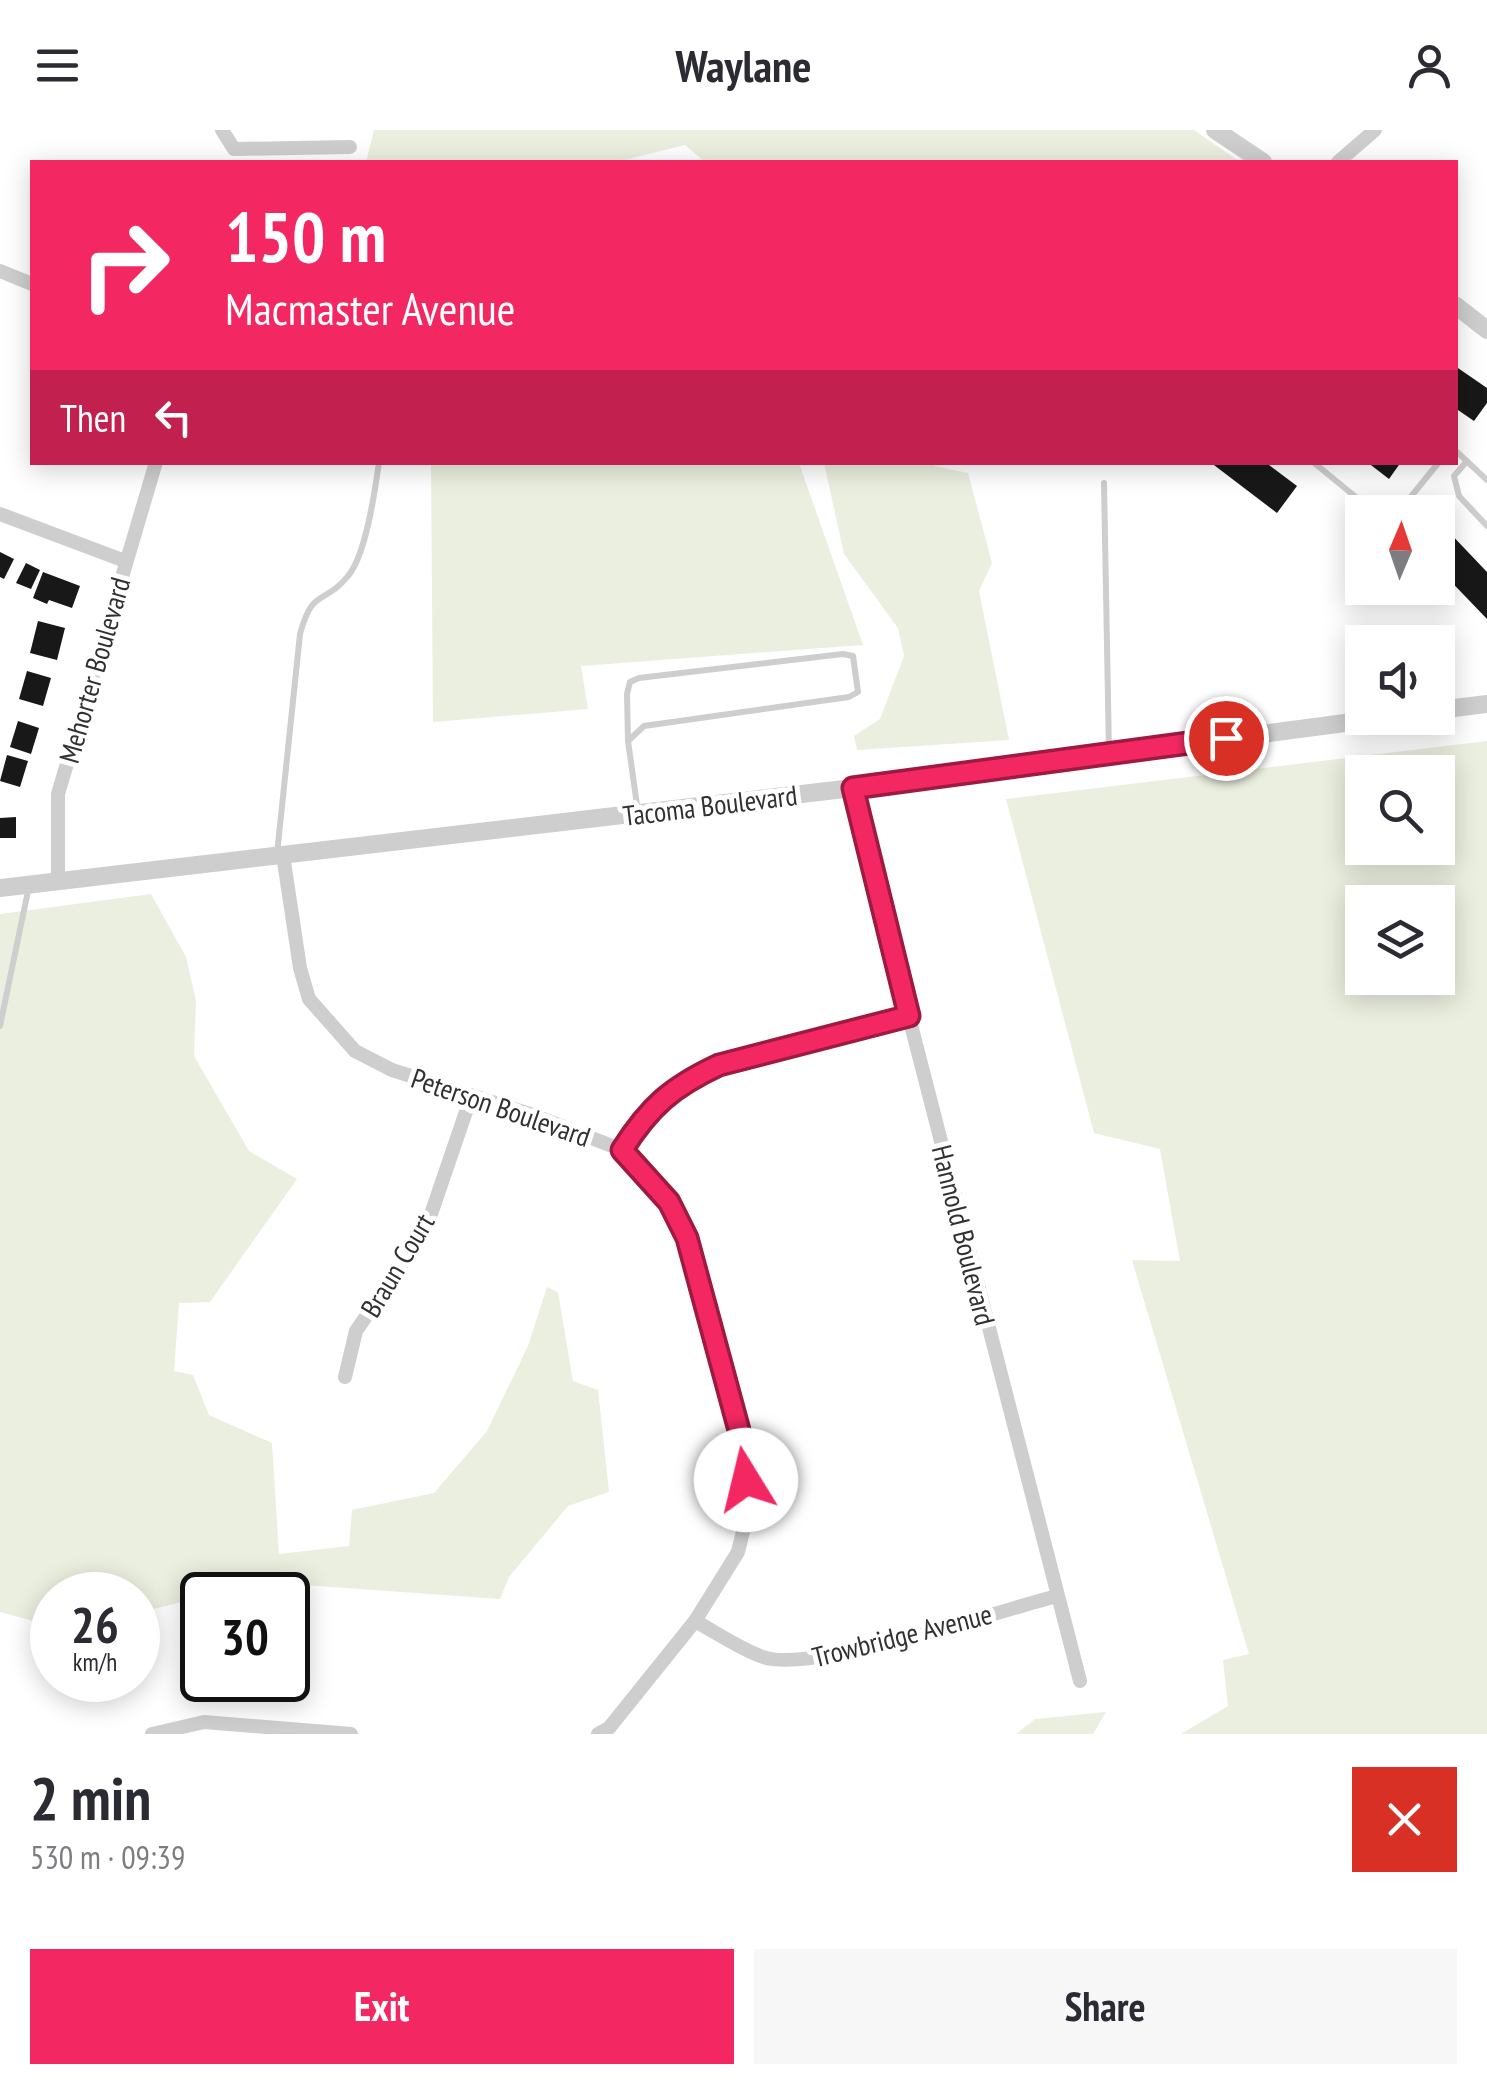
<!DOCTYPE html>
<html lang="en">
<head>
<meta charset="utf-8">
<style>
  :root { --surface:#fff; --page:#f7f7f7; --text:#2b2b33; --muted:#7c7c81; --accent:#f32863 }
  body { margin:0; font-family:"PT Sans Narrow",sans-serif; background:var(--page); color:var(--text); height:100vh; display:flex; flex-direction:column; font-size:38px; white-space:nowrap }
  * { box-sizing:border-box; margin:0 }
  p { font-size:32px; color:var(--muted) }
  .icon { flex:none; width:55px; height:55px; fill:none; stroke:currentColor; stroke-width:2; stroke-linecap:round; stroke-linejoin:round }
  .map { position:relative; height:1604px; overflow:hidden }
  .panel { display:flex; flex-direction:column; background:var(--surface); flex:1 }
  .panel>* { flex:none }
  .top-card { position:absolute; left:30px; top:30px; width:1428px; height:305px; border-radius:0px; box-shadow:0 5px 25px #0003; background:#f32863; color:#fff; overflow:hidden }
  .needle { width:65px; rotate:2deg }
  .fabs { position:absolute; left:1345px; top:365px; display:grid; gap:20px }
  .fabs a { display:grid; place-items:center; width:110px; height:110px; border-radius:0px; background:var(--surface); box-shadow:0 5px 25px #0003; font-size:50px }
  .speed { position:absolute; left:30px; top:1442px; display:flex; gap:20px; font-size:50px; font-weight:700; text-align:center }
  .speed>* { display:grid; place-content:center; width:130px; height:130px; border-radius:50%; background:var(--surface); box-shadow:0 5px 25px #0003; line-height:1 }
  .speed small { font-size:25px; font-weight:400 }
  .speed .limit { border:5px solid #111; border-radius:15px; background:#fff; color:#111 }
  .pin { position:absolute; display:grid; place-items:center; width:85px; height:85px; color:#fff; margin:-42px; border:5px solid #fff; border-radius:50%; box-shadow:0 2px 10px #0007 }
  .me { position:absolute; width:110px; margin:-55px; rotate:351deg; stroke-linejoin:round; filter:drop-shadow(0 0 8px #0008) }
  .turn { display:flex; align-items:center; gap:35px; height:210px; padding:0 30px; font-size:45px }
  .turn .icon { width:130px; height:130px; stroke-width:2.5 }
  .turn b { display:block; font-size:70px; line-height:85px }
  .then { display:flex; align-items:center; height:95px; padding:0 30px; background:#0003; gap:20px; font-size:38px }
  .round { display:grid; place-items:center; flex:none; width:105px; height:105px; border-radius:0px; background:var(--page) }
  .head { display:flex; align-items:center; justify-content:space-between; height:170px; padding:0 30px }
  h1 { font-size:60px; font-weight:600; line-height:75px }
  .action { display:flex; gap:20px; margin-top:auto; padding:20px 30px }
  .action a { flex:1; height:115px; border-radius:0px; background:var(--accent); color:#fff; font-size:40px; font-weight:600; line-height:115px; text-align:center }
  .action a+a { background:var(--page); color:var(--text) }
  header { display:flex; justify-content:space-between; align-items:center; height:130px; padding:0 30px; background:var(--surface); font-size:45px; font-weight:600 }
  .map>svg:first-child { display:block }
  .green { fill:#ebefdf; fill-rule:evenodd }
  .building { fill:#181818 }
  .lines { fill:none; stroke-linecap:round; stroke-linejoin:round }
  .service { stroke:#cecece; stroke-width:6 }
  .minor { stroke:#cecece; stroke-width:14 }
  .tertiary { stroke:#cecece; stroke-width:18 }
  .route-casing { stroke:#9e1a40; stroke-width:25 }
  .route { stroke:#f32863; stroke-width:18 }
  .labels { text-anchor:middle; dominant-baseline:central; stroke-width:10; stroke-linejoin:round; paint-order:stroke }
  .street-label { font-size:28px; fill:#313131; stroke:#fff }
</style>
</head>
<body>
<header><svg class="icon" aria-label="menu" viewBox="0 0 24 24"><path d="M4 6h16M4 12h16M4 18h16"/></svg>Waylane<svg class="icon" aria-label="person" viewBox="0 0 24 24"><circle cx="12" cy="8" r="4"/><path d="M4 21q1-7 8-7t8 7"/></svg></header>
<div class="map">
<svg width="1487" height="1604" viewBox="0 0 1487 1604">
  <rect width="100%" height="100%" fill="#fff"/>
  <g class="green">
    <polygon points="374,0 1194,0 1240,32 705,32 685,15 616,32 366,32"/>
    <polygon points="431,333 799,333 863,515 581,536 588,579 433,592"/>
    <polygon points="824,333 934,333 935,336 968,343 992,433 979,461 1009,610 857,620 854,606 880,589 904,526 898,498 844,424"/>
    <path d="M1487 611V1604H1181L1228 1576 1223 1530 1249 1524 1132 1130 1180 1131 1160 1019 1094 1003 1006 669ZM1438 642V718H1362V642ZM1362 772H1438V848H1362Z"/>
    <polygon points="151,764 186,827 196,871 194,926 249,1021 297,1049 210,1172 179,1173 174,1241 193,1245 209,1285 272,1313 279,1424 349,1416 352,1380 434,1363 487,1301 528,1216 547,1157 558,1162 573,1251 598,1260 609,1362 568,1376 509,1447 500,1469 261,1452 138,1483 138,1465 52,1465 52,1496 0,1482 0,784"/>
    <polygon points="1106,1582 1093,1604 1016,1604 1035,1589"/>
  </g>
  <g class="building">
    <polygon points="1455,236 1487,258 1487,273 1474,291 1455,278"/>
    <polygon points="1210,332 1265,332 1297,356 1277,383"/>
    <polygon points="1367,332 1401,332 1389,349"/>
    <polygon points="1446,399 1487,442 1487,489 1438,438 1438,408"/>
    <polygon points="0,422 14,429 4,449 0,447"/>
    <polygon points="26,433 40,440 31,459 16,453"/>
    <polygon points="43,442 80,456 72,478 49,470 47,474 33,468"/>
    <polygon points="38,491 65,498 57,530 30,523"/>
    <polygon points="27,541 51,548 43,576 19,569"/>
    <polygon points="18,591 39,598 31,624 10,617"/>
    <polygon points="7,625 28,631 20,657 0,651"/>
    <polygon points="16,687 16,708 0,708 0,688"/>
  </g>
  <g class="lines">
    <g class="service">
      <polyline points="1455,320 1487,350"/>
      <polyline points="1467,331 1454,346 1459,366 1487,396"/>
      <polyline points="1313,332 1368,377 1401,379 1439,332"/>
      <polyline points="1104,353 1109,623"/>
      <polyline points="628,611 627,564 630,552 639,548 843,524 853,526 858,562 849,567 644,596 628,611 638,682"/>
      <path d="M277 724 300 504C313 456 324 476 348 446 366 425 375 361 379 332"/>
      <polyline points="0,896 29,756"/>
    </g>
    <g class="minor">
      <polyline points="222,0 234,19 350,17"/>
      <polyline points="1338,32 1375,0"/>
      <polyline points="0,141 32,154"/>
      <polyline points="0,384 125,431"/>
      <polyline points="853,658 909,887 1080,1551"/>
      <polyline points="283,725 300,838 309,869 355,921 392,940 536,986 622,1020 669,1071 687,1108 743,1315 747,1385 738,1422 695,1491 609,1598 598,1604"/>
      <polyline points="58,751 58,664 156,332"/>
      <path d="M622 1020C650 976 672 957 719 935L909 887"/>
      <polyline points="345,1247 356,1201 418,1111 430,1087 471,967"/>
      <path d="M695 1491C717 1503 740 1519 763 1527 810 1544 999 1481 1057 1466"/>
      <polyline points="152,1604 204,1592 351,1604"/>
    </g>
    <g class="tertiary">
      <polyline points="1215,0 1263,32"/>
      <polyline points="1455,175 1487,200"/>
      <polyline points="1438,580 1487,574"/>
      <polyline points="0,758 853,658 1383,588"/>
    </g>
  </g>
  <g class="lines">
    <g class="route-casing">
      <path id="route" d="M746 1350 743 1315 687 1108 669 1072 622 1020C650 976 672 957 719 935L909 886 853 658 1226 608"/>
    </g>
    <use href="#route" class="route"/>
  </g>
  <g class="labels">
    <g class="street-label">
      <text transform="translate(94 540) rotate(-74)">Mehorter Boulevard</text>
      <text transform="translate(710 675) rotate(-7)">Tacoma Boulevard</text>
      <text transform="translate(501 977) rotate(19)">Peterson Boulevard</text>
      <text transform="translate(964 1105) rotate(76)">Hannold Boulevard</text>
      <text transform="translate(397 1135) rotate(-59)">Braun Court</text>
      <text transform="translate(902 1505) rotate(-14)">Trowbridge Avenue</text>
    </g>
  </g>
</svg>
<div class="fabs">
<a><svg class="needle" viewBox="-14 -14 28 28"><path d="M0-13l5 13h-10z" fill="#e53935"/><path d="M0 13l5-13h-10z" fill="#7c7c81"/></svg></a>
<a><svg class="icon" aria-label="sound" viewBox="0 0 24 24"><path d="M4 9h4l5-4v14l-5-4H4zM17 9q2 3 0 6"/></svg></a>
<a><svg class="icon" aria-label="search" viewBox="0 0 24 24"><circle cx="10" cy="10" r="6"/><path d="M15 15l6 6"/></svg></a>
<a><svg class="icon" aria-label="layers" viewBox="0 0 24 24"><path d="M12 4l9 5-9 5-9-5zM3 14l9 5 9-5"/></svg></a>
</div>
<div class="speed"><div>26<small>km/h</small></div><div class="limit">30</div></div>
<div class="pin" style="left:1226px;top:608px;background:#d93025"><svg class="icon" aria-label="arrive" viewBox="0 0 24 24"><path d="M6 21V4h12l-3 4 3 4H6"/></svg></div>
<svg class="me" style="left:746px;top:1350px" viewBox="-20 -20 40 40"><circle r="19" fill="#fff"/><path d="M0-13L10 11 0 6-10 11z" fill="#f32863"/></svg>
<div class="top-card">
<div class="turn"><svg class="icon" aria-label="right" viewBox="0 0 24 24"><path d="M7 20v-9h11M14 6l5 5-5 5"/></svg><div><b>150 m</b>Macmaster Avenue</div></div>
<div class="then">Then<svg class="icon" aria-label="left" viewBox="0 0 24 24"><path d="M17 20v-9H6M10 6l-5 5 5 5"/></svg></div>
</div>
</div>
<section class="panel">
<div class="head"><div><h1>2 min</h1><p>530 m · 09:39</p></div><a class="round" style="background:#d93025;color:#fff"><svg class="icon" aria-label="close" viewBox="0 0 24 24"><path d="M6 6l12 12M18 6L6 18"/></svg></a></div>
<div class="action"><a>Exit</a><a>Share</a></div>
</section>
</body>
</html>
